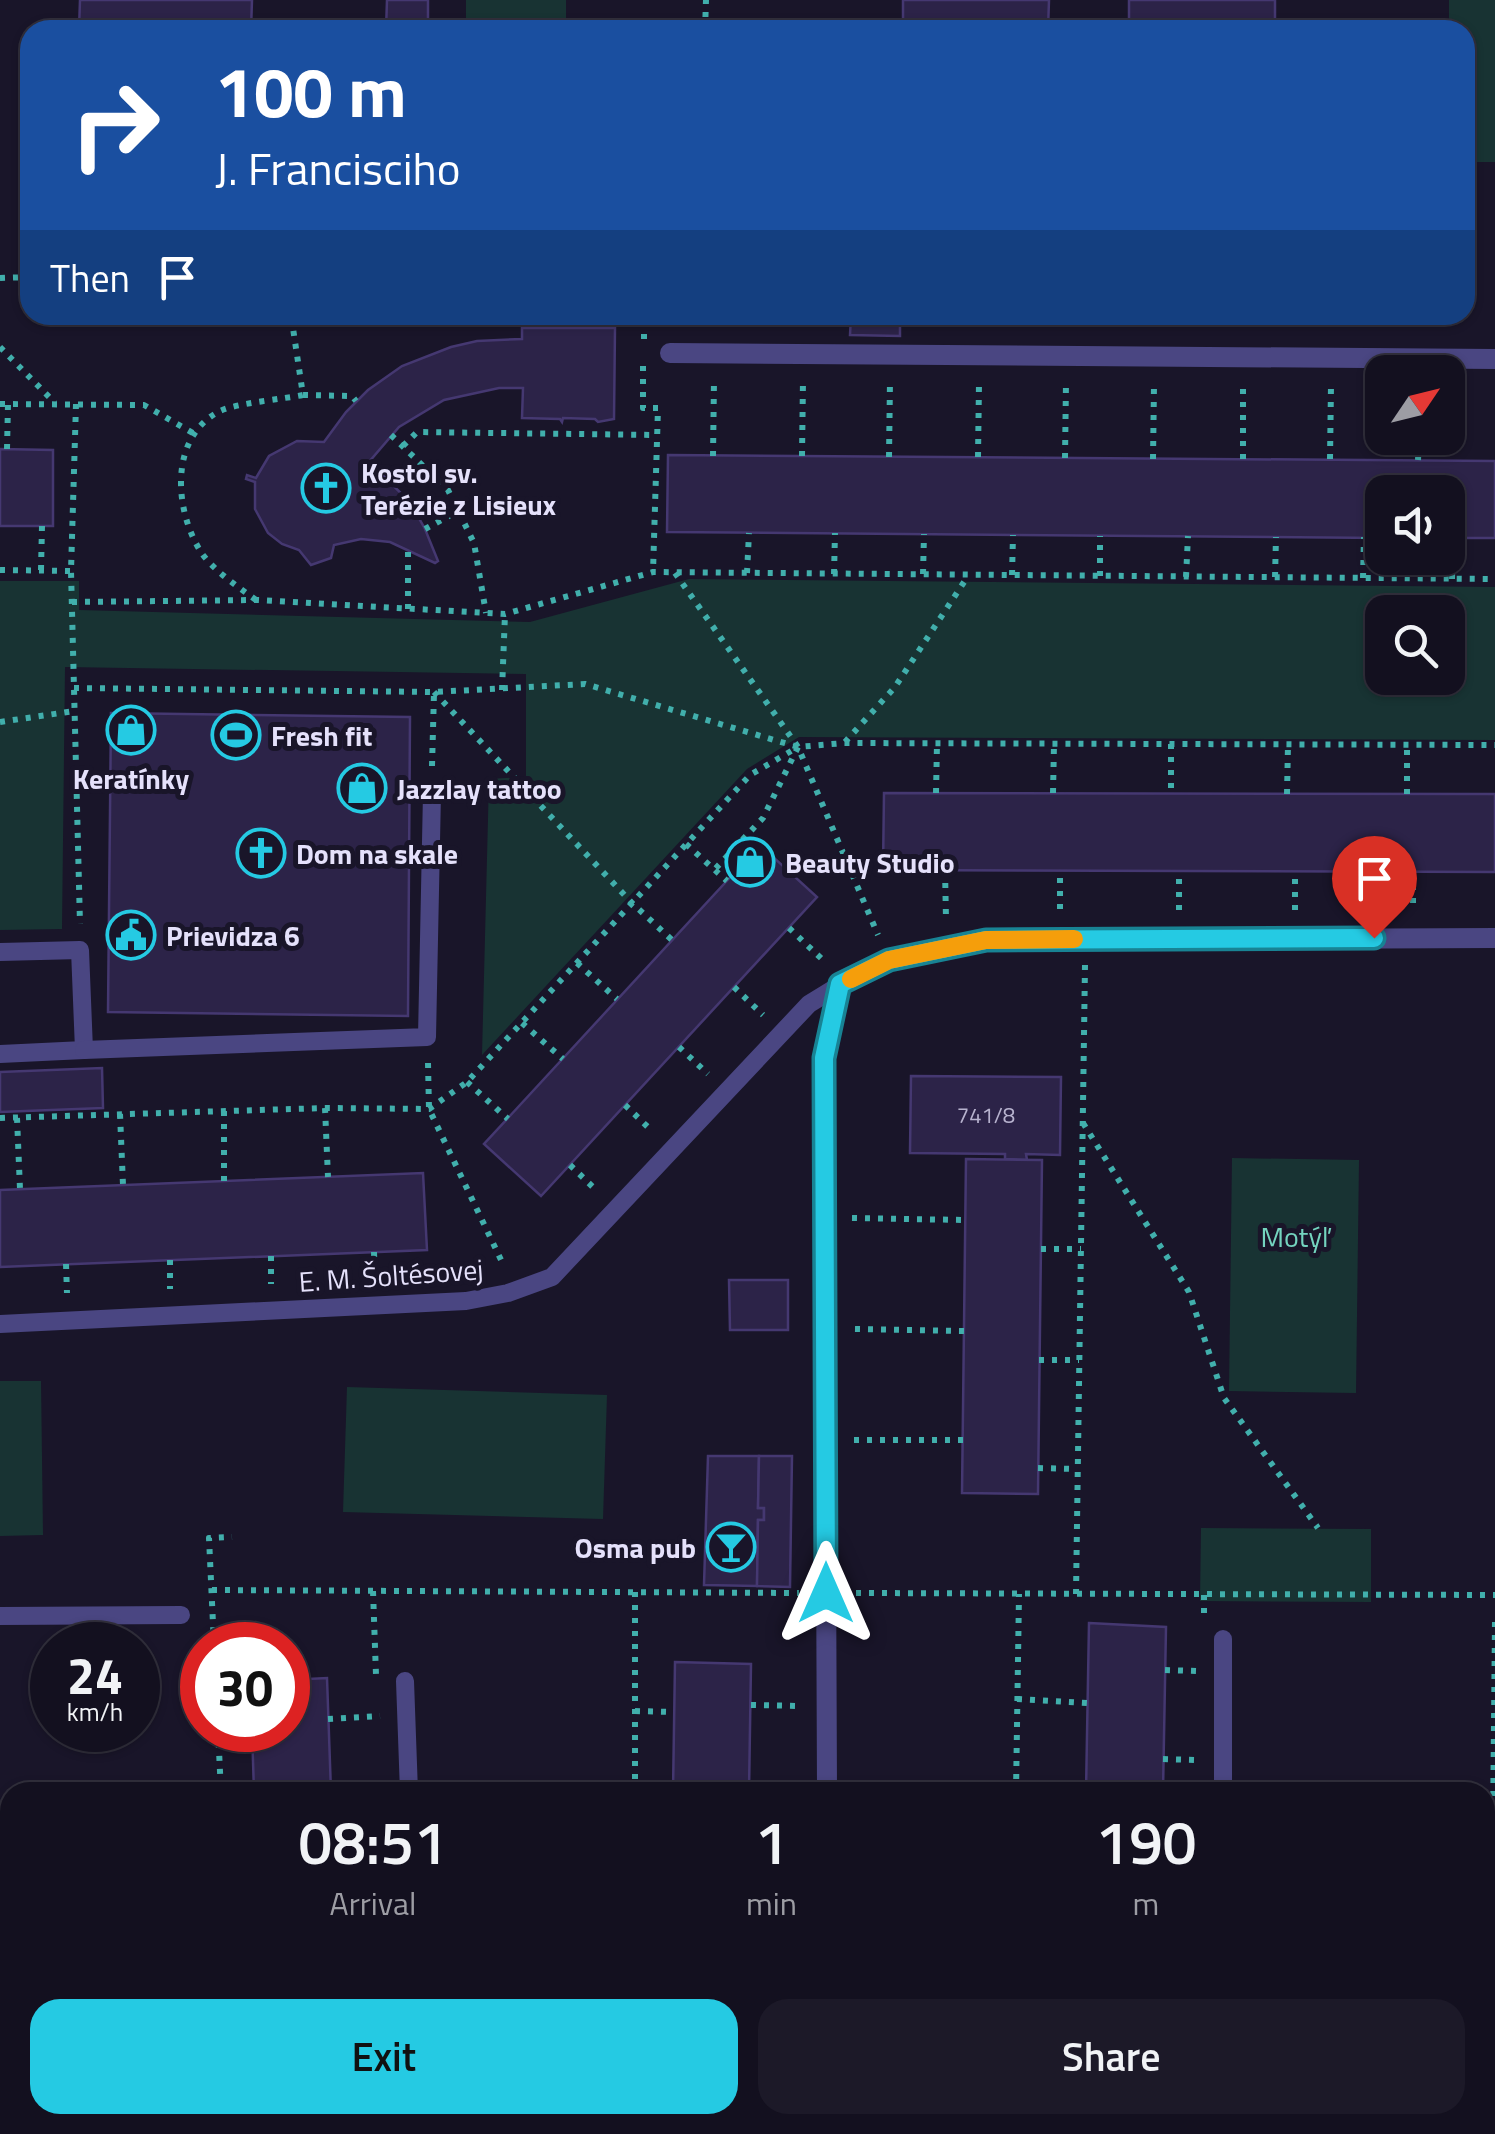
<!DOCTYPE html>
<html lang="en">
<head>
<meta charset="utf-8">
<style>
  :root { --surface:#13101f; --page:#1c1928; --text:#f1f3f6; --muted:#9d9da4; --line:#32303d; --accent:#25cae3 }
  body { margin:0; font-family:"Titillium Web",sans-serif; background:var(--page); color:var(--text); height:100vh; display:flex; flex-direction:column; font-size:38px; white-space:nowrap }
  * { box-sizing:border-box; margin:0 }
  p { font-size:32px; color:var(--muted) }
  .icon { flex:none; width:55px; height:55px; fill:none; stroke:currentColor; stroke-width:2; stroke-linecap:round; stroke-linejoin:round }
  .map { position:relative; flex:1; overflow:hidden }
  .drawer { position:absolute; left:0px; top:1782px; width:1495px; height:352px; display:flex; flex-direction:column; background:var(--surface); border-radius:30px 30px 0 0; box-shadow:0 2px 8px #0004,0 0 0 2px var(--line) }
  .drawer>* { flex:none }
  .guide { position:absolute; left:20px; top:20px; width:1455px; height:305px; border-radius:30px; box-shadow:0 2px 8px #0004,0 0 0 2px var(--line); background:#1a4fa0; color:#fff; overflow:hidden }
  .needle { width:65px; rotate:55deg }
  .fabs { position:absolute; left:1365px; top:355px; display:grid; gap:20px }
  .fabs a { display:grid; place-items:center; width:100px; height:100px; border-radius:20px; background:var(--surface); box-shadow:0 2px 8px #0004,0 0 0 2px var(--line); font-size:50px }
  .speed { position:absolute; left:30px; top:1622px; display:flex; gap:20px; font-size:50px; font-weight:700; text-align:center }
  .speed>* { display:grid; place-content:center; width:130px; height:130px; border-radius:50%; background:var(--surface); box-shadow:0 2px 8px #0004,0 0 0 2px var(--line); line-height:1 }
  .speed small { font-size:25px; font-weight:400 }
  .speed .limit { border:15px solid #d22; background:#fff; color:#111 }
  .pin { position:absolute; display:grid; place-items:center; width:85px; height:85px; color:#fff; margin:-102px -42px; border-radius:50% 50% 50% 0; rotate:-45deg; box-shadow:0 0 10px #0007 }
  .pin .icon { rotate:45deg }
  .me { position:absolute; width:110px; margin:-55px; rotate:0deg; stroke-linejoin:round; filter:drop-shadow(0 0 8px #0008) }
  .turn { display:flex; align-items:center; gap:35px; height:210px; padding:0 30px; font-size:45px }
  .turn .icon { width:130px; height:130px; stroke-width:2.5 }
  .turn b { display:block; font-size:70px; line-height:85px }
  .then { display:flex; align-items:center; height:95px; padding:0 30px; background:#0003; gap:20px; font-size:38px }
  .eta { display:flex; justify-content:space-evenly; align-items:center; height:170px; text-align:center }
  .eta b { font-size:60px; font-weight:600; line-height:70px }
  .button { display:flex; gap:20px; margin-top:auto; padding:20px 30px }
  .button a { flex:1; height:115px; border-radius:30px; background:var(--accent); color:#111; font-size:40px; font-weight:600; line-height:115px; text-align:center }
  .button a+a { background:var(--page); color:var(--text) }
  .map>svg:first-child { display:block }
  .green { fill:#183333; fill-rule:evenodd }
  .building { fill:#2c2348; stroke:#453871; stroke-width:2.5 }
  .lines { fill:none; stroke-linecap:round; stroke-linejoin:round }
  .path { stroke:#41afac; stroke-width:6; stroke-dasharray:5 8; stroke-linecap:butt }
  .service { stroke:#4a4682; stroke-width:18 }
  .minor { stroke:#4a4682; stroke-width:20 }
  .route-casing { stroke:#188394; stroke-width:25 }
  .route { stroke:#25cae3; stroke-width:18 }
  .slow { stroke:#f59e0b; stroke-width:18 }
  .labels { text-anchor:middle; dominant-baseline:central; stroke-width:10; stroke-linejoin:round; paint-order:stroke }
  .number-label { font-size:22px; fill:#b7b2ce }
  .poi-label { font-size:28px; font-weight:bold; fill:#e5e1fb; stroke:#191529; text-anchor:start }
  .park-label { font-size:28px; fill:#74d4bf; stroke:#191529 }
  .street-label { font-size:28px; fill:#e5e1fb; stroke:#191529 }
</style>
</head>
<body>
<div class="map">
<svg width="1495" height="2134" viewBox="0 0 1495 2134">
  <rect width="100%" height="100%" fill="#191529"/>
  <g class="green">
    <rect x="466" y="0" width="100" height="30"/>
    <polygon points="1449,0 1495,0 1495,162 1465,162 1465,30 1449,30"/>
    <path d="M689 579 1495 587V740L799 737 747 769 482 1055 489 779 526 777V674L65 667 62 929 0 930V581H79V610L530 622ZM1448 612V678H1382V612Z"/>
    <polygon points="1232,1158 1359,1160 1356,1393 1229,1391"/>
    <polygon points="0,1381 41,1381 43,1535 0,1536"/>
    <polygon points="347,1387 607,1395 603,1519 343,1512"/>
    <polygon points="1201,1528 1371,1529 1371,1602 1200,1601"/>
    <polygon points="39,2125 669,2125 670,2134 39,2134"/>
  </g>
  <g class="building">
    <polygon points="80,0 252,0 251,30 79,30"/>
    <polygon points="387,0 428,0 428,30 386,30"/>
    <polygon points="903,0 1049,0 1048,30 903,30"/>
    <rect x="1129" y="0" width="146" height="30"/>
    <polygon points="851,315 900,315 900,336 850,335"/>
    <polygon points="522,328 615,328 614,419 598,422 595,419 563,418 562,422 560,419 522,418 523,388 499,388 444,400 399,427 369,462 410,502 425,529 438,561 435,563 390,542 361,539 334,545 331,558 311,565 299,550 282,544 268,533 255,509 255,482 246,479 247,475 256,478 269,456 297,441 324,442 346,412 368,390 402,366 451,347 477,341 522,339"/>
    <polygon points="0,449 53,450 53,526 0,526"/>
    <polygon points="668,455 1495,461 1495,538 1448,538 1448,492 1382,492 1382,538 667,532"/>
    <polygon points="111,713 410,717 408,1016 108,1012"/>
    <polygon points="884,793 1495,794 1495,872 883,870"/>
    <polygon points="760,845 817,897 541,1196 484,1144"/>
    <polygon points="102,1068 103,1108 0,1112 0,1072"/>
    <polygon points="911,1076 1061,1077 1060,1155 1026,1154 1027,1160 1005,1159 1005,1154 910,1153"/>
    <polygon points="966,1159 1042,1160 1038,1494 962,1493"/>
    <polygon points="423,1173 427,1250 0,1267 0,1190"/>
    <polygon points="729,1280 788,1280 788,1330 730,1330"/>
    <polygon points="708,1456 759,1456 758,1508 764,1508 764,1520 758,1520 757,1586 704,1585"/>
    <polygon points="759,1456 792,1456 790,1587 757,1586 758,1520 764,1520 764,1508 758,1508"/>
    <polygon points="1089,1623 1166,1627 1163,1792 1086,1792"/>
    <polygon points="675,1662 751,1664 749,1792 673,1792"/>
    <polygon points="327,1678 331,1792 254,1792 252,1730 288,1730 288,1680"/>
    <polygon points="0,2109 10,2109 11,2134 0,2134"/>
    <polygon points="756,2125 900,2125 900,2134 769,2134 769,2127 756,2128"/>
    <polygon points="978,2125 1094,2125 1094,2134 996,2134 996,2126"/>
    <polygon points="1286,2125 1366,2125 1367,2134 1287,2134"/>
    <polygon points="1366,2125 1472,2125 1472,2134 1367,2134"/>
  </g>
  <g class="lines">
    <g class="path">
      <polyline points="705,30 706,0"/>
      <polyline points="0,278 30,277"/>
      <polyline points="644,339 644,315"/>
      <polyline points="0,347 55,403"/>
      <polyline points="643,366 643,408 658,408 653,572"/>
      <polyline points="303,395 352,396 356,401"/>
      <polyline points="0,404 144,405 193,433"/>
      <polyline points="76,404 71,571 80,924"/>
      <polyline points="391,435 448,490 474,543 486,613"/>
      <polyline points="403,446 417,432 657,435"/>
      <polyline points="7,449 8,404"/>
      <polyline points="713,456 714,380"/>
      <polyline points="802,456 803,380"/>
      <polyline points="889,457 890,381"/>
      <polyline points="978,457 979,383"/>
      <polyline points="1065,458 1066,382"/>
      <polyline points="1153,459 1154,385"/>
      <polyline points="1243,459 1243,385"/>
      <polyline points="1330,459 1331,386"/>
      <polyline points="1418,460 1419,438"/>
      <polyline points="425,529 458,511"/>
      <polyline points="0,570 71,571"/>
      <polyline points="41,570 42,526"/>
      <polyline points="675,573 798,747 878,935"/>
      <polyline points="747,573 749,533"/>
      <polyline points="834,574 835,533"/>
      <polyline points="923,574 924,534"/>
      <polyline points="1012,575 1013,535"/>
      <polyline points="1100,576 1100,536"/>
      <polyline points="1186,577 1188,536"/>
      <polyline points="1275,577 1276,537"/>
      <polyline points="1363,578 1364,537"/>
      <polyline points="1452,579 1453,538"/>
      <path d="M256 600C237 586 217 573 203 555 174 513 168 437 220 411 237 403 283 399 303 395L291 315"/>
      <polyline points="72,602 257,600 505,614 653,572 1495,579"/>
      <polyline points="408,609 408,549"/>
      <polyline points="74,688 434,692 585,684 798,747 844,743 1495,745"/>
      <polyline points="502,690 505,614"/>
      <polyline points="434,692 632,903 672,940"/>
      <polyline points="0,722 74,711"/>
      <polyline points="845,742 895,687 968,576"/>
      <polyline points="1171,744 1171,794"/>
      <polyline points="432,766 434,693"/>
      <polyline points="936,793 937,744"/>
      <polyline points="1053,793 1054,744"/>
      <polyline points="1287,794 1288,745"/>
      <polyline points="1407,794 1407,745"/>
      <polyline points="686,844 727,881"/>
      <polyline points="945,870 946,919"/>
      <polyline points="1413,872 1413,910"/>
      <polyline points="1060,909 1060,871"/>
      <polyline points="1179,910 1179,871"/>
      <polyline points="1295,910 1295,871"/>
      <polyline points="789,928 824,961"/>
      <polyline points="577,963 617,999"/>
      <polyline points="734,987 763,1015"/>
      <polyline points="522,1023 563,1059"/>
      <polyline points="679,1047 708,1074"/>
      <polyline points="428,1063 429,1109 503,1264"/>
      <polyline points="467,1082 508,1119"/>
      <polyline points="625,1105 653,1132"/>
      <polyline points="325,1108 328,1177"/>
      <polyline points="224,1111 224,1181"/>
      <polyline points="120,1114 123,1185"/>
      <polyline points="0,1118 325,1108 429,1109 467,1082 750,775 798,747 763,818 715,869"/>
      <polyline points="17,1118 20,1189"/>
      <polyline points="1083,1123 1189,1292 1224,1398 1318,1528"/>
      <polyline points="570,1165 597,1191"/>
      <polyline points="852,1218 965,1220"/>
      <polyline points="1041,1249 1081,1249"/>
      <polyline points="374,1252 375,1281"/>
      <polyline points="271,1256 271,1284"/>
      <polyline points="170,1260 170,1289"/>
      <polyline points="66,1264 67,1293"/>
      <polyline points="855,1329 964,1331"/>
      <polyline points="1039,1360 1079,1360"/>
      <polyline points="854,1440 963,1440"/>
      <polyline points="1038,1468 1077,1469"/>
      <polyline points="212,1590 799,1593"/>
      <polyline points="373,1591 376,1675"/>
      <polyline points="635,1592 635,1792"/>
      <polyline points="856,1593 1495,1595"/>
      <polyline points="1076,1594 1085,965"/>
      <polyline points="1204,1595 1204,1618"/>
      <polyline points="214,1645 209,1538 232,1537"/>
      <polyline points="1165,1670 1196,1671"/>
      <polyline points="1017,1699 1088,1703"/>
      <polyline points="751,1705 801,1706"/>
      <polyline points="635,1711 674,1712"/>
      <polyline points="328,1719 380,1716"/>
      <polyline points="218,1730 221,1792"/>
      <polyline points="218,1733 252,1732"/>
      <polyline points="1163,1759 1196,1760"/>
      <polyline points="750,1786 801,1786"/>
      <polyline points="1016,1788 1086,1792"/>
      <polyline points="635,1791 673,1791"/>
      <polyline points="1016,1792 1019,1594"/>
      <polyline points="1492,1926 1495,1622"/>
      <polyline points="25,2134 25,2125"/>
      <polyline points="87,2134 99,2125"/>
    </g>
    <g class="service">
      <polyline points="0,952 80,950 84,1050 0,1054"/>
      <polyline points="84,1050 427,1037 432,793"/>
      <polyline points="0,1324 466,1301 508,1293 552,1277 809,1004 840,985"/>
      <polyline points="0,1616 181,1615"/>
      <polyline points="405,1681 409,1792"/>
      <polyline points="1223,1792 1223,1639"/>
      <polyline points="1485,2048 1495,2047"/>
    </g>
    <g class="minor">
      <polyline points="670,353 1495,359"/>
      <polyline points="827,1792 824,1058 840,985 889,960 986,940 1495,938"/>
      <polyline points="1485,1954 1495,1954"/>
      <polyline points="0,2014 10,2014"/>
    </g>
  </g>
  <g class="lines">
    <g class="route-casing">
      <polyline id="route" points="826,1593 824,1058 840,984 889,960 986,940 1374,938"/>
    </g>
    <use href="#route" class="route"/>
    <polyline class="slow" points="851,979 889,960 986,940 1074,939"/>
  </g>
  <defs>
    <g id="church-ring" transform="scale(2.5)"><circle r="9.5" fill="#191529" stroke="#25cae3" stroke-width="1.5"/><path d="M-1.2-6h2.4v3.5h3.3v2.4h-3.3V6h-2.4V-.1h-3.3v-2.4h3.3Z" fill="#25cae3"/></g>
    <g id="shop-ring" transform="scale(2.5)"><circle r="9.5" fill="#191529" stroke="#25cae3" stroke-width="1.5"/><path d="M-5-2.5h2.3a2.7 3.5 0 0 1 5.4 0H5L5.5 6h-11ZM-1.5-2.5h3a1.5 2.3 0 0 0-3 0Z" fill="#25cae3"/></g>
    <g id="stadium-ring" transform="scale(2.5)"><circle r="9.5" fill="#191529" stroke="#25cae3" stroke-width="1.5"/><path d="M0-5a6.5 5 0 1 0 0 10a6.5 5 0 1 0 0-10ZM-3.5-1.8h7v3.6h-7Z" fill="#25cae3"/></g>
    <g id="civic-ring" transform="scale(2.5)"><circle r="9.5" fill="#191529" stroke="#25cae3" stroke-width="1.5"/><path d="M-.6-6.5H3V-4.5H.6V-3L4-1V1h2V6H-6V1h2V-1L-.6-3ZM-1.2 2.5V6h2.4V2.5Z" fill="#25cae3"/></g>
    <g id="bar-ring" transform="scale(2.5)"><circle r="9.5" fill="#191529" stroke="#25cae3" stroke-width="1.5"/><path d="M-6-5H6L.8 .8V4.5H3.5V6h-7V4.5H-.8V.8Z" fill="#25cae3"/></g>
  </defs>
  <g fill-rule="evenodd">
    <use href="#church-ring" x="326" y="488"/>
    <use href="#shop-ring" x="131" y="730"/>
    <use href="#stadium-ring" x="236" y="735"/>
    <use href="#shop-ring" x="362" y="788"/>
    <use href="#church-ring" x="261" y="853"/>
    <use href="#shop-ring" x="750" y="862"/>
    <use href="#civic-ring" x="131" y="935"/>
    <use href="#bar-ring" x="731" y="1547"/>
  </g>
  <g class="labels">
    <g class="number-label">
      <text x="986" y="1115">741/8</text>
    </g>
    <g class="poi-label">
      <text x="361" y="472">Kostol sv.<tspan x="361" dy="32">Terézie z Lisieux</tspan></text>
      <text x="271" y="735">Fresh fit</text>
      <text x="131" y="778" text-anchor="middle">Keratínky</text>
      <text x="397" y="788">Jazzlay tattoo</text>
      <text x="296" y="853">Dom na skale</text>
      <text x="785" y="862">Beauty Studio</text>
      <text x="166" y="935">Prievidza 6</text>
      <text x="696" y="1547" text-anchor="end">Osma pub</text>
    </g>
    <g class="park-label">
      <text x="1295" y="1236">Motýľ</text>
    </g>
    <g class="street-label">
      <text transform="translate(391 1275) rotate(-4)">E. M. Šoltésovej</text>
    </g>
  </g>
</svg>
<div class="fabs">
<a><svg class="needle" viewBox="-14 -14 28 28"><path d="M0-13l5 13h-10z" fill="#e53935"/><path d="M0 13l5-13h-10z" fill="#9d9da4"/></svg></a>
<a><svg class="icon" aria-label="sound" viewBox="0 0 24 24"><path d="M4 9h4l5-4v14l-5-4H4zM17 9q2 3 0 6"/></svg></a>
<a><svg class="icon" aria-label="search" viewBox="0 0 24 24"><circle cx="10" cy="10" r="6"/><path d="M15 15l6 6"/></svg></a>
</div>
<div class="speed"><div>24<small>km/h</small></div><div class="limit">30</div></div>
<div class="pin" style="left:1374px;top:938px;background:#d93025"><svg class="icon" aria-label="arrive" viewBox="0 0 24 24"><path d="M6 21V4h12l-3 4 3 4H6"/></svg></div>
<svg class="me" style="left:826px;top:1593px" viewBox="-20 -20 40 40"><path d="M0-17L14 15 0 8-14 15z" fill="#25cae3" stroke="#fff" stroke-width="4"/></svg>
<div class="guide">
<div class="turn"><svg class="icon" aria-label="right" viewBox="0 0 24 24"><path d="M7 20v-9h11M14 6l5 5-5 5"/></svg><div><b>100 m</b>J. Francisciho</div></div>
<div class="then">Then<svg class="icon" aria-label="arrive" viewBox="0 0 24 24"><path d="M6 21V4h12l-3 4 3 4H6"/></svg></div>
</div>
<section class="drawer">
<div class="eta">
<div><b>08:51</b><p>Arrival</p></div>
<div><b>1</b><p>min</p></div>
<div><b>190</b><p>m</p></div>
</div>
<div class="button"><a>Exit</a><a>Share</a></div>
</section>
</div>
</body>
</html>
